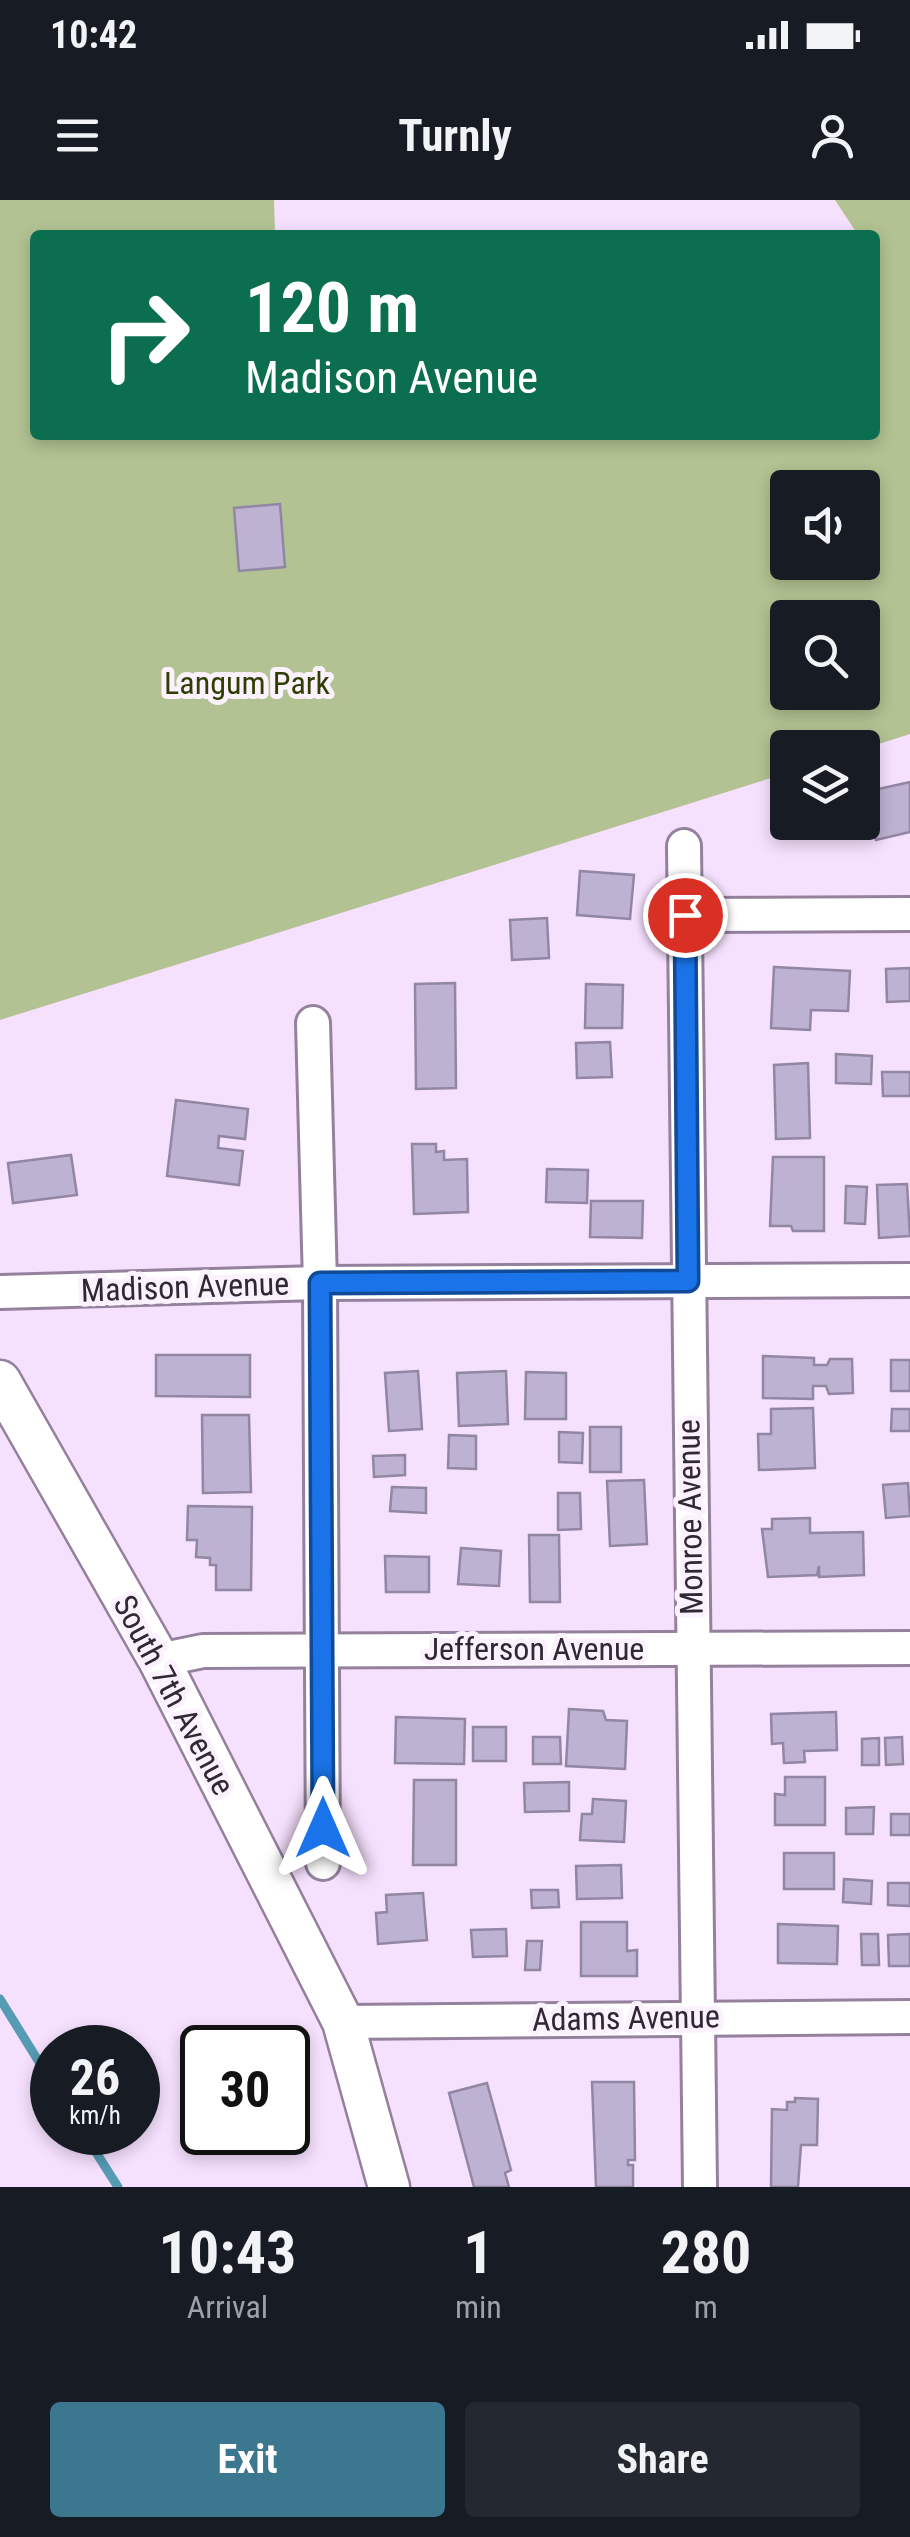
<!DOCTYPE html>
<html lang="en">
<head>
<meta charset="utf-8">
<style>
  :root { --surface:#171b24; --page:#242831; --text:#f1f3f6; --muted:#9ea1a6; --accent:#3b778e }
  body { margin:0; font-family:"Roboto Condensed",sans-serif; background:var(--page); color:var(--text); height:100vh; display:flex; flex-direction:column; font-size:38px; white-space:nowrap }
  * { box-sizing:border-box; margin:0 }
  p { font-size:32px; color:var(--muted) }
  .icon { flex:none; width:55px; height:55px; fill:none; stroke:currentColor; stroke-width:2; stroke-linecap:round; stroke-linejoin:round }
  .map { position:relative; height:1987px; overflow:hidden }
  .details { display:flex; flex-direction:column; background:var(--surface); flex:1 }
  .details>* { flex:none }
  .banner { position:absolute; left:30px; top:30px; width:850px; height:210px; border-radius:10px; box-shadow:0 5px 15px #0003; background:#0b6e4f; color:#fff; overflow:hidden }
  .tools { position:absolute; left:770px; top:270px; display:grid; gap:20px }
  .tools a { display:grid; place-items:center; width:110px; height:110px; border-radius:10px; background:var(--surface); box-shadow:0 5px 15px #0003; font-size:50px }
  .speed { position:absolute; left:30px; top:1825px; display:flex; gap:20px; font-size:50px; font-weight:700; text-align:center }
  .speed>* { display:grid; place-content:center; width:130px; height:130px; border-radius:50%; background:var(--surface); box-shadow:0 5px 15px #0003; line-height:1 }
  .speed small { font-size:25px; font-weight:400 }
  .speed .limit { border:5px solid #111; border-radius:15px; background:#fff; color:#111 }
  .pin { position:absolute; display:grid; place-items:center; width:85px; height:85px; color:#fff; margin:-42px; border:5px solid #fff; border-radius:50%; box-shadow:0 2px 10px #0007 }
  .me { position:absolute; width:110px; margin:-55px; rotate:0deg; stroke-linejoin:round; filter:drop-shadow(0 0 8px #0008) }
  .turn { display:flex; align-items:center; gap:35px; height:210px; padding:0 50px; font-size:45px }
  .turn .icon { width:130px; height:130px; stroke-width:2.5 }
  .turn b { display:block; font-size:70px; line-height:85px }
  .eta { display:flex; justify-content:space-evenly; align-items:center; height:170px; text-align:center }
  .eta b { font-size:60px; font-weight:700; line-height:70px }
  .cta { display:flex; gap:20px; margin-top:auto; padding:20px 50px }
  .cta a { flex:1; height:115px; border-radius:10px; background:var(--accent); color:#fff; font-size:40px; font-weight:700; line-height:115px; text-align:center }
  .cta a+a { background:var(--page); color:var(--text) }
  .status { display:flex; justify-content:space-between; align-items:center; height:70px; padding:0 50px; background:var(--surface); direction:ltr }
  .status svg { height:28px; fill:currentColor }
  header { display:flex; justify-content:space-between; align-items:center; height:130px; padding:0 50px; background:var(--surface); font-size:45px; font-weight:700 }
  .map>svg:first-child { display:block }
  .green { fill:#b2c292; fill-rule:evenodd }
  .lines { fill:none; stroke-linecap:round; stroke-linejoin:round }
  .stream { stroke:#549bb3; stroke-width:9 }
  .building { fill:#bdb2d1; stroke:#9186a4; stroke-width:2.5 }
  .minor-casing { stroke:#94819c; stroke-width:38 }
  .tertiary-casing { stroke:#94819c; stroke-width:45 }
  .minor { stroke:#fff; stroke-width:32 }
  .tertiary { stroke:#fff; stroke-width:40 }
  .route-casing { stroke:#114b97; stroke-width:25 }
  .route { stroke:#1a73e8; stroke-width:18 }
  .labels { text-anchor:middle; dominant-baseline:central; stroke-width:10; stroke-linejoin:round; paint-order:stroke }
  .park-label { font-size:32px; fill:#303e03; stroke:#fbf2fe }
  .street-label { font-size:32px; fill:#302833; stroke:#fbf2fe }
</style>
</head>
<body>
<div class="status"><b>10:42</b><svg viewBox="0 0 49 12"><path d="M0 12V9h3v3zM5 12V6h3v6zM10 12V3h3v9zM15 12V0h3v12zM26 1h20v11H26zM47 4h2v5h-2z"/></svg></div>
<header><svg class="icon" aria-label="menu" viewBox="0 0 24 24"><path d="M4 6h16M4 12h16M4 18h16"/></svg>Turnly<svg class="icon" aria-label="person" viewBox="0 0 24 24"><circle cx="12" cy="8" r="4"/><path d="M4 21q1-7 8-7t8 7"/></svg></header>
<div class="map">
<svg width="910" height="1987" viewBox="0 0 910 1987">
  <rect width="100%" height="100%" fill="#f5e0fd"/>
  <path class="green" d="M0 0H274L275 35H35V235H875V35H858L835 0H910V534L863 549 788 548 787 573 0 820ZM788 288H862V362H788ZM788 418H862V492H788Z"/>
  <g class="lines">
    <g class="stream">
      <polyline points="0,1799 52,1883"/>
      <polyline points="83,1932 118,1987"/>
    </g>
  </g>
  <g class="building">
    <polygon points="280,304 285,367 239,371 234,308"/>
    <polygon points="910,582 910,632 876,640 865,592"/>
    <polygon points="580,671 634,675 630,719 577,715"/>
    <polygon points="547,718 549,758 512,760 510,720"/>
    <polygon points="774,767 850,771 848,811 811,810 810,830 771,828"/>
    <polygon points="910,768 910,801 887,802 886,769"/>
    <polygon points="455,783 456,888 416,889 415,784"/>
    <polygon points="586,784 623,785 622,828 585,828"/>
    <polygon points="610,842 612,877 577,878 576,843"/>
    <polygon points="836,854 872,856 871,884 836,883"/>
    <polygon points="808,863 810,938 776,939 774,865"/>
    <polygon points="882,872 910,872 910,896 883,896"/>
    <polygon points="176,900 248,909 245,939 219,936 218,948 243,951 239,985 167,976"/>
    <polygon points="412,944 436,944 436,952 444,951 444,960 467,959 468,1012 414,1014"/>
    <polygon points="71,955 77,995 13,1003 8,963"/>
    <polygon points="773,957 824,957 824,1031 793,1031 791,1026 770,1026"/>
    <polygon points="547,969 588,970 587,1003 546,1002"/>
    <polygon points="907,984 910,1036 879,1038 877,985"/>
    <polygon points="846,986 867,987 865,1024 845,1023"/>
    <polygon points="591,1001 643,1001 642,1038 590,1037"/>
    <polygon points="156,1155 250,1155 250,1197 156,1196"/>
    <polygon points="763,1156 814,1158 814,1165 827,1165 830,1159 852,1159 853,1193 829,1194 826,1186 813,1186 813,1199 763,1198"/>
    <rect x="891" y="1160" width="19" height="31"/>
    <polygon points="418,1171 422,1229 389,1231 385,1173"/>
    <polygon points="506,1171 508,1224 459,1226 457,1173"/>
    <polygon points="526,1172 566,1173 566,1219 525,1219"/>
    <polygon points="813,1208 815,1268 759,1270 758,1234 771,1234 771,1209"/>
    <polygon points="892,1209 910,1209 910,1231 891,1231"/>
    <polygon points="202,1215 249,1215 251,1292 203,1293"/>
    <rect x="590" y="1227" width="31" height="45"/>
    <polygon points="559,1232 583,1233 582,1263 559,1262"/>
    <polygon points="449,1235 476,1236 476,1269 448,1268"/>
    <polygon points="405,1255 405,1275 374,1277 373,1256"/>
    <polygon points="644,1280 647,1344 610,1346 607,1281"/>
    <polygon points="908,1283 910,1316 886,1318 883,1285"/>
    <polygon points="392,1287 426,1288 426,1313 390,1311"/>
    <polygon points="558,1293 580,1293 581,1329 558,1330"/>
    <polygon points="188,1306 252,1307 251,1390 216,1390 216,1365 210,1365 210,1358 196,1357 197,1340 187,1340"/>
    <polygon points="810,1318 810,1333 863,1332 864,1375 819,1377 819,1366 817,1375 768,1377 762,1329 772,1329 772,1319"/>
    <polygon points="529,1335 559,1335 560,1402 530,1402"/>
    <polygon points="461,1348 501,1351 499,1386 458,1384"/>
    <polygon points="385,1356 429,1357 429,1392 386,1392"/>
    <polygon points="569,1509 603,1511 606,1520 627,1521 625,1569 566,1566"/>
    <polygon points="836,1512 837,1550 804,1551 805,1562 784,1563 783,1543 772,1544 771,1514"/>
    <polygon points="396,1517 465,1519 464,1564 395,1563"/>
    <rect x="473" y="1527" width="33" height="34"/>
    <polygon points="533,1537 560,1537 561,1564 533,1564"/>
    <polygon points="902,1537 903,1564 886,1565 885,1538"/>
    <polygon points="879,1538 879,1565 862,1565 862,1539"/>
    <polygon points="785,1577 825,1577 825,1625 775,1625 775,1594 785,1595"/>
    <polygon points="414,1580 456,1580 456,1665 413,1665"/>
    <polygon points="569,1582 569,1611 525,1612 524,1583"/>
    <polygon points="593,1599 626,1601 624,1642 580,1640 582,1614 592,1614"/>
    <polygon points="874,1607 873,1634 846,1634 846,1608"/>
    <rect x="891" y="1614" width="19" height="21"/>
    <rect x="784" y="1653" width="50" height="36"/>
    <polygon points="621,1665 622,1698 577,1699 576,1666"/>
    <polygon points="844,1679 872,1681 871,1704 843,1702"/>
    <polygon points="888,1683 910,1683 910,1706 888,1705"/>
    <polygon points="531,1690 558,1690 559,1707 532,1708"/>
    <polygon points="423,1693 427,1740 378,1744 376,1713 387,1712 386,1695"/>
    <polygon points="581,1722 627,1722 627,1751 637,1750 637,1776 581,1776"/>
    <polygon points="778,1724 838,1726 837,1764 778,1763"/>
    <polygon points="506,1729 507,1756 473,1757 471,1730"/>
    <polygon points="861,1734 878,1734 879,1765 862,1765"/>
    <polygon points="910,1734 910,1766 889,1766 888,1735"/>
    <polygon points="527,1741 542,1741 540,1770 525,1770"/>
    <polygon points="592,1882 634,1882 635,1960 628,1960 628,1965 633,1965 633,1987 596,1987"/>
    <polygon points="487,1883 511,1970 505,1973 509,1987 474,1987 449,1893"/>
    <polygon points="795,1898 818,1899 817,1945 801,1945 798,1987 771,1987 772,1909 787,1910 787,1902 795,1902"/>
  </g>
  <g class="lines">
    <g class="minor-casing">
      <g id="minor">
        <polyline points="684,646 700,1987"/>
        <polyline points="685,715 910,714"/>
        <polyline points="313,823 320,1083 323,1663"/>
        <polyline points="0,1092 320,1083 910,1080"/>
        <polyline points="159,1460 203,1451 910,1448"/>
        <polyline points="343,1822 910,1817"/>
      </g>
    </g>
    <g class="tertiary-casing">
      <polyline id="tertiary" points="0,1181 159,1460 343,1822 389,1987"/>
    </g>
    <use href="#minor" class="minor"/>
    <use href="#tertiary" class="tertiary"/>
  </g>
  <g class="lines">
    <g class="route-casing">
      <polyline id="route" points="323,1628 320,1083 688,1081 685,715"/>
    </g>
    <use href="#route" class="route"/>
  </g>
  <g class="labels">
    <g class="park-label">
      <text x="247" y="483">Langum Park</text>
    </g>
    <g class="street-label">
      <text transform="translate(185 1087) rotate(-2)">Madison Avenue</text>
      <text transform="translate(690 1317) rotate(-91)">Monroe Avenue</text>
      <text x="534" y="1449">Jefferson Avenue</text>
      <text transform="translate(174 1495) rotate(62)">South 7th Avenue</text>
      <text transform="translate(626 1818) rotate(-1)">Adams Avenue</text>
    </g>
  </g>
</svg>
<div class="tools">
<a><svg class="icon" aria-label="sound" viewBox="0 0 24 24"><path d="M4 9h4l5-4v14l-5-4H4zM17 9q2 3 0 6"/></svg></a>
<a><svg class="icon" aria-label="search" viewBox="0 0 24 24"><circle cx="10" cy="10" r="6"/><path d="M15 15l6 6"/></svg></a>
<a><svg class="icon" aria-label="layers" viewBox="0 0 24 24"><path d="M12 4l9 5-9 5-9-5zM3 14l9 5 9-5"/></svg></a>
</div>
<div class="speed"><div>26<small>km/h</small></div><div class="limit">30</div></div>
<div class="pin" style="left:685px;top:715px;background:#d93025"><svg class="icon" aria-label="arrive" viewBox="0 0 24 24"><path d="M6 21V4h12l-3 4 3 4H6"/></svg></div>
<svg class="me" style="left:323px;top:1628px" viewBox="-20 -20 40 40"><path d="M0-17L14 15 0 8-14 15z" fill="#1a73e8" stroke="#fff" stroke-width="4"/></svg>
<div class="banner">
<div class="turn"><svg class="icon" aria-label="right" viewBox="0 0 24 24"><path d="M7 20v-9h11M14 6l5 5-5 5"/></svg><div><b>120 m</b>Madison Avenue</div></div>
</div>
</div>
<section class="details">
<div class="eta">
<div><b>10:43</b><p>Arrival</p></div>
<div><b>1</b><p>min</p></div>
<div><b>280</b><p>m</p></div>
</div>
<div class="cta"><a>Exit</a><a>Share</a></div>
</section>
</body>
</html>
